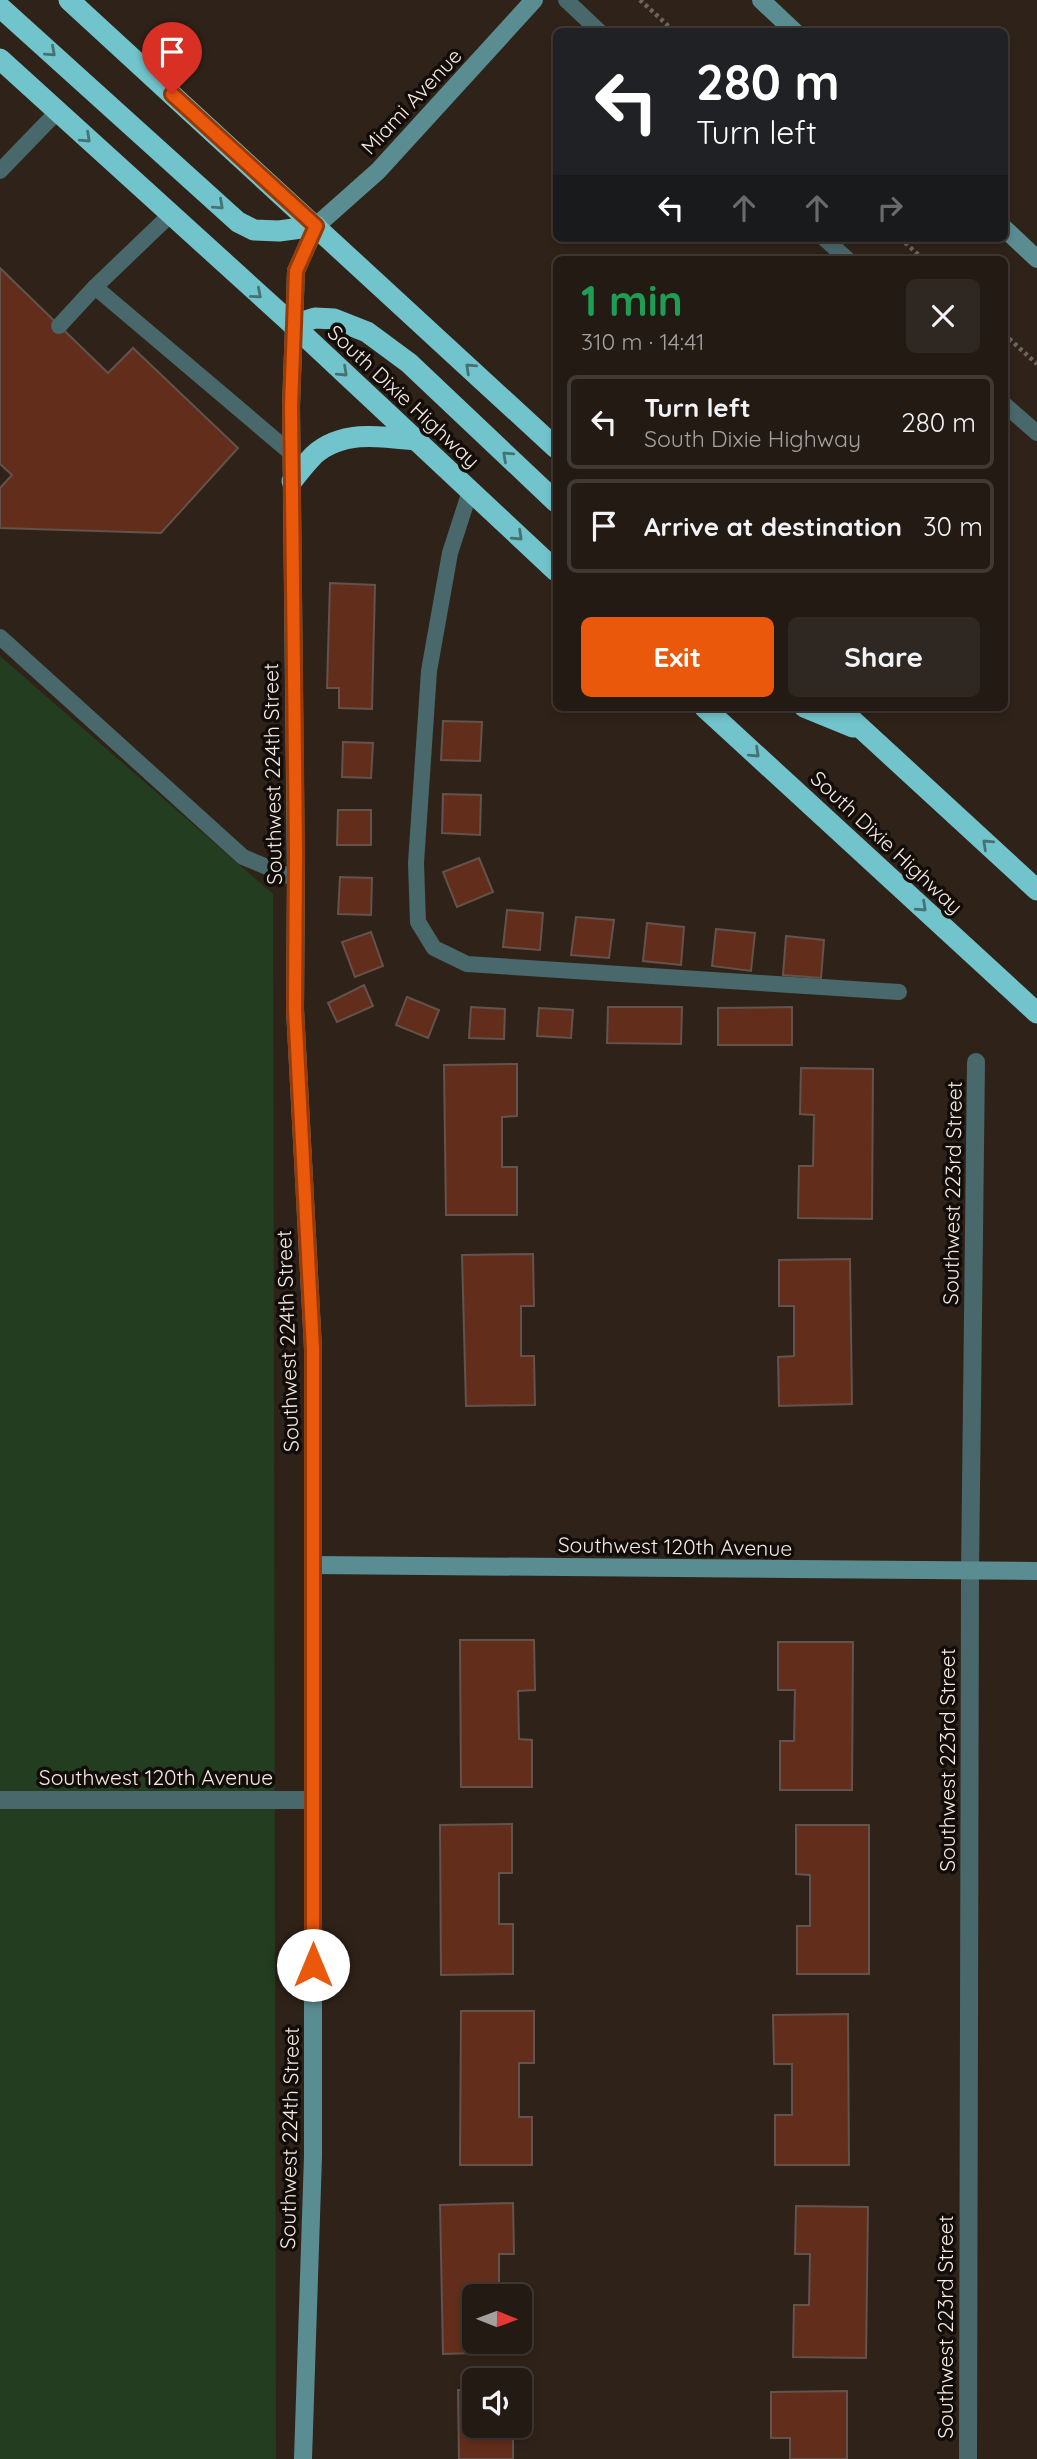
<!DOCTYPE html>
<html lang="en">
<head>
<meta charset="utf-8">
<style>
  :root { --surface:#231a13; --page:#2f2721; --text:#f1f3f6; --muted:#a3a1a0; --line:#403833; --accent:#ea580c }
  body { margin:0; font-family:Quicksand,sans-serif; background:var(--page); color:var(--text); height:100vh; display:flex; flex-direction:column; font-size:26px; white-space:nowrap }
  * { box-sizing:border-box; margin:0 }
  p { font-size:23px; color:var(--muted) }
  .icon { flex:none; width:38px; height:38px; fill:none; stroke:currentColor; stroke-width:2; stroke-linecap:round; stroke-linejoin:round }
  .map { position:relative; flex:1; overflow:hidden }
  .details { position:absolute; left:553px; top:256px; width:455px; height:455px; display:flex; flex-direction:column; background:var(--surface); border-radius:10px; box-shadow:0 4px 10px #0003,0 0 0 2px var(--line) }
  .details>* { flex:none }
  .banner { position:absolute; left:553px; top:28px; width:455px; height:214px; border-radius:10px; box-shadow:0 4px 10px #0003,0 0 0 2px var(--line); background:#202124; color:#fff; overflow:hidden }
  .needle { width:46px; rotate:91deg }
  .fabs { position:absolute; left:462px; top:2284px; display:grid; gap:14px }
  .fabs a { display:grid; place-items:center; width:70px; height:70px; border-radius:10px; background:var(--surface); box-shadow:0 4px 10px #0003,0 0 0 2px var(--line); font-size:35px }
  .pin { position:absolute; display:grid; place-items:center; width:60px; height:60px; color:#fff; margin:-72px -30px; border-radius:50% 50% 50% 0; rotate:-45deg; box-shadow:0 0 7px #0007 }
  .pin .icon { rotate:45deg }
  .me { position:absolute; width:77px; margin:-38px; rotate:0deg; stroke-linejoin:round; filter:drop-shadow(0 0 5px #0008) }
  .turn { display:flex; align-items:center; gap:24px; height:147px; padding:0 28px; font-size:32px }
  .turn .icon { width:91px; height:91px; stroke-width:2.5 }
  .turn b { display:block; font-size:49px; line-height:60px }
  .lanes { display:flex; align-items:center; height:66px; padding:0 28px; background:#0003; justify-content:center; gap:35px; direction:ltr }
  .lanes .off { opacity:.35 }
  .round { display:grid; place-items:center; flex:none; width:74px; height:74px; border-radius:10px; background:var(--page) }
  .headline { display:flex; align-items:center; justify-content:space-between; height:119px; padding:0 28px }
  h1 { font-size:42px; font-weight:800; line-height:52px; color:#1e9e55 }
  .primary-button { display:flex; gap:14px; margin-top:auto; padding:14px 28px }
  .primary-button a { flex:1; height:80px; border-radius:10px; background:var(--accent); color:#fff; font-size:28px; font-weight:800; line-height:80px; text-align:center }
  .primary-button a+a { background:var(--page); color:var(--text) }
  ul { padding:0; list-style:none }
  li { display:flex; align-items:center; gap:21px; height:94px; margin:0 14px 10px; padding:0 14px; border:4px solid var(--line); border-radius:10px }
  li div { flex:1 }
  li b { display:block; font-size:26px }
  li em { font-style:normal }
  .map>svg:first-child { display:block }
  .green { fill:#233d21 }
  .building { fill:#622e1b; stroke:#64524c; stroke-width:2 }
  .lines { fill:none; stroke-linecap:round; stroke-linejoin:round }
  .path { stroke:#6f645b; stroke-width:4.5; stroke-dasharray:3.5 3.5; stroke-linecap:butt }
  .lane { stroke:#49686b; stroke-width:16 }
  .street { stroke:#49686b; stroke-width:18 }
  .secondary { stroke:#5a8d92; stroke-width:18 }
  .highway { stroke:#72c4cc; stroke-width:21 }
  .oneway { stroke:#477274 }
  .route-casing { stroke:#983908; stroke-width:18 }
  .route { stroke:#ea580c; stroke-width:12 }
  .labels { text-anchor:middle; dominant-baseline:central; stroke-width:7; stroke-linejoin:round; paint-order:stroke }
  .street-label { font-size:21px; fill:#f3eae4; stroke:#130d09 }
</style>
</head>
<body>
<div class="map">
<svg width="1037" height="2459" viewBox="0 0 1037 2459">
  <rect width="100%" height="100%" fill="#2f2319"/>
  <polygon class="green" points="0,656 273,894 276,2459 0,2459"/>
  <g class="building">
    <polygon points="0,268 108,373 133,348 238,448 161,533 0,528 0,488 12,475 0,464"/>
    <polygon points="330,583 375,585 372,709 339,708 339,688 327,688"/>
    <polygon points="443,721 482,722 480,761 441,760"/>
    <polygon points="343,742 373,743 371,778 342,777"/>
    <polygon points="443,794 481,795 480,835 442,833"/>
    <polygon points="338,810 371,810 371,845 337,845"/>
    <polygon points="479,858 493,892 457,907 443,872"/>
    <polygon points="340,877 372,878 371,915 338,914"/>
    <polygon points="507,910 543,913 540,950 503,947"/>
    <polygon points="576,917 614,920 609,958 571,955"/>
    <polygon points="647,923 684,927 681,965 643,961"/>
    <polygon points="716,929 755,933 751,971 712,966"/>
    <polygon points="371,932 383,966 355,977 342,942"/>
    <polygon points="786,936 824,940 821,978 783,975"/>
    <polygon points="364,985 373,1006 337,1022 328,1003"/>
    <polygon points="407,997 439,1010 428,1038 396,1025"/>
    <polygon points="471,1007 505,1009 504,1039 469,1038"/>
    <polygon points="608,1007 682,1007 681,1044 607,1043"/>
    <polygon points="792,1007 792,1045 718,1045 718,1008"/>
    <polygon points="539,1008 573,1010 571,1038 537,1036"/>
    <polygon points="517,1064 517,1116 502,1117 502,1167 517,1167 517,1215 446,1215 444,1065"/>
    <polygon points="801,1068 873,1069 872,1219 798,1218 799,1166 813,1166 814,1115 800,1114"/>
    <polygon points="533,1254 534,1306 521,1306 521,1356 534,1356 535,1405 466,1406 462,1255"/>
    <polygon points="850,1259 852,1404 779,1406 778,1357 794,1356 794,1306 779,1306 779,1260"/>
    <polygon points="460,1640 534,1640 535,1690 518,1691 519,1739 532,1740 532,1787 461,1787"/>
    <polygon points="778,1642 853,1642 852,1790 780,1790 780,1741 794,1741 795,1690 778,1690"/>
    <polygon points="512,1824 512,1873 499,1873 499,1924 513,1924 513,1974 441,1975 440,1825"/>
    <polygon points="796,1825 869,1825 869,1974 797,1974 797,1926 810,1926 810,1875 796,1874"/>
    <polygon points="461,2011 534,2011 534,2063 519,2063 519,2117 532,2117 532,2165 460,2165"/>
    <polygon points="848,2014 849,2165 775,2165 775,2115 792,2115 792,2064 774,2064 773,2015"/>
    <polygon points="513,2203 514,2254 499,2254 499,2296 474,2296 474,2342 512,2342 512,2352 443,2354 440,2205"/>
    <polygon points="796,2206 868,2207 866,2358 793,2357 794,2305 809,2305 810,2254 795,2254"/>
    <polygon points="520,2389 528,2389 529,2436 513,2436 513,2459 459,2459 458,2390 474,2390 474,2426 520,2426"/>
    <polygon points="847,2391 847,2459 790,2459 790,2438 771,2438 771,2392"/>
  </g>
  <g class="lines">
    <g class="path">
      <polyline points="640,0 675,32"/>
      <polyline points="900,238 923,259"/>
      <polyline points="1004,334 1037,364"/>
    </g>
    <g class="lane">
      <polyline points="566,0 600,32"/>
      <polyline points="0,171 57,112"/>
      <polyline points="170,215 95,287 291,453"/>
      <polyline points="824,238 847,259"/>
      <polyline points="59,326 95,287"/>
      <polyline points="1004,404 1037,433"/>
      <polyline points="470,491 450,553 429,671 416,863 418,922 434,948 467,964 899,992"/>
      <polyline points="0,637 243,857 296,879"/>
    </g>
    <g class="street">
      <polyline points="0,1800 313,1800"/>
      <polyline points="968,2459 970,1572 976,1062"/>
    </g>
    <g class="secondary">
      <polyline points="761,0 795,32"/>
      <polyline points="1004,228 1037,259"/>
      <polyline points="313,1565 1037,1571"/>
      <polyline points="303,2459 313,2156 313,1349 295,1009 296,879 291,406 296,271 316,226 378,171 534,0"/>
    </g>
    <g class="highway">
      <polyline points="69,0 556,448"/>
      <polyline points="0,7 238,222 254,230 279,231 316,226"/>
      <polyline points="0,59 293,325 556,571"/>
      <polyline points="293,325 315,318 334,319 367,332 409,363 556,502"/>
      <path d="M292 481C299 472 306 463 314 455 342 430 380 436 414 440"/>
      <polyline points="704,707 1037,1013"/>
      <polyline points="804,707 853,727"/>
      <polyline points="838,707 1037,890"/>
    </g>
  </g>
  <defs><path id="oneway-chevron" d="M-2-3.5L2.5 0L-2 3.5" fill="none" stroke-width="1.6" stroke-linecap="round" stroke-linejoin="round" transform="scale(1.75)"/></defs>
  <g class="oneway">
    <use href="#oneway-chevron" transform="translate(51 52) rotate(42)"/>
    <use href="#oneway-chevron" transform="translate(86 138) rotate(43)"/>
    <use href="#oneway-chevron" transform="translate(219 205) rotate(42)"/>
    <use href="#oneway-chevron" transform="translate(257 294) rotate(41)"/>
    <use href="#oneway-chevron" transform="translate(470 368) rotate(-137)"/>
    <use href="#oneway-chevron" transform="translate(343 372) rotate(43)"/>
    <use href="#oneway-chevron" transform="translate(507 456) rotate(-137)"/>
    <use href="#oneway-chevron" transform="translate(518 536) rotate(43)"/>
    <use href="#oneway-chevron" transform="translate(755 753) rotate(43)"/>
    <use href="#oneway-chevron" transform="translate(987 844) rotate(-137)"/>
    <use href="#oneway-chevron" transform="translate(922 907) rotate(43)"/>
  </g>
  <g class="lines">
    <g class="route-casing">
      <polyline id="route" points="172,94 316,226 296,271 291,406 296,852 295,1009 313,1349 313,1965"/>
    </g>
    <use href="#route" class="route"/>
  </g>
  <g class="labels">
    <g class="street-label">
      <text transform="translate(411 101) rotate(-47)">Miami Avenue</text>
      <text transform="translate(404 396) rotate(43)">South Dixie Highway</text>
      <text transform="translate(272 774) rotate(-91)">Southwest 224th Street</text>
      <text transform="translate(887 842) rotate(43)">South Dixie Highway</text>
      <text transform="translate(952 1193) rotate(-89)">Southwest 223rd Street</text>
      <text transform="translate(287 1341) rotate(-92)">Southwest 224th Street</text>
      <text transform="translate(675 1546) rotate(1)">Southwest 120th Avenue</text>
      <text transform="translate(947 1760) rotate(-90)">Southwest 223rd Street</text>
      <text x="156" y="1777">Southwest 120th Avenue</text>
      <text transform="translate(289 2138) rotate(-89)">Southwest 224th Street</text>
      <text transform="translate(945 2327) rotate(-90)">Southwest 223rd Street</text>
    </g>
  </g>
</svg>
<div class="fabs">
<a><svg class="needle" viewBox="-14 -14 28 28"><path d="M0-13l5 13h-10z" fill="#e53935"/><path d="M0 13l5-13h-10z" fill="#a3a1a0"/></svg></a>
<a><svg class="icon" aria-label="sound" viewBox="0 0 24 24"><path d="M4 9h4l5-4v14l-5-4H4zM17 9q2 3 0 6"/></svg></a>
</div>
<div class="pin" style="left:172px;top:94px;background:#d93025"><svg class="icon" aria-label="arrive" viewBox="0 0 24 24"><path d="M6 21V4h12l-3 4 3 4H6"/></svg></div>
<svg class="me" style="left:313px;top:1965px" viewBox="-20 -20 40 40"><circle r="19" fill="#fff"/><path d="M0-13L10 11 0 6-10 11z" fill="#ea580c"/></svg>
<div class="banner">
<div class="turn"><svg class="icon" aria-label="left" viewBox="0 0 24 24"><path d="M17 20v-9H6M10 6l-5 5 5 5"/></svg><div><b>280 m</b>Turn left</div></div>
<div class="lanes"><svg class="icon" aria-label="left" viewBox="0 0 24 24"><path d="M17 20v-9H6M10 6l-5 5 5 5"/></svg><svg class="icon off" aria-label="ahead" viewBox="0 0 24 24"><path d="M12 20V5M6 11l6-6 6 6"/></svg><svg class="icon off" aria-label="ahead" viewBox="0 0 24 24"><path d="M12 20V5M6 11l6-6 6 6"/></svg><svg class="icon off" aria-label="right" viewBox="0 0 24 24"><path d="M7 20v-9h11M14 6l5 5-5 5"/></svg></div>
</div>
<section class="details">
<div class="headline"><div><h1>1 min</h1><p>310 m · 14:41</p></div><a class="round"><svg class="icon" aria-label="close" viewBox="0 0 24 24"><path d="M6 6l12 12M18 6L6 18"/></svg></a></div>
<ul>
<li><svg class="icon" aria-label="left" viewBox="0 0 24 24"><path d="M17 20v-9H6M10 6l-5 5 5 5"/></svg><div><b>Turn left</b><p>South Dixie Highway</p></div><em>280 m</em></li>
<li><svg class="icon" aria-label="arrive" viewBox="0 0 24 24"><path d="M6 21V4h12l-3 4 3 4H6"/></svg><div><b>Arrive at destination</b></div><em>30 m</em></li>
</ul>
<div class="primary-button"><a>Exit</a><a>Share</a></div>
</section>
</div>
</body>
</html>
